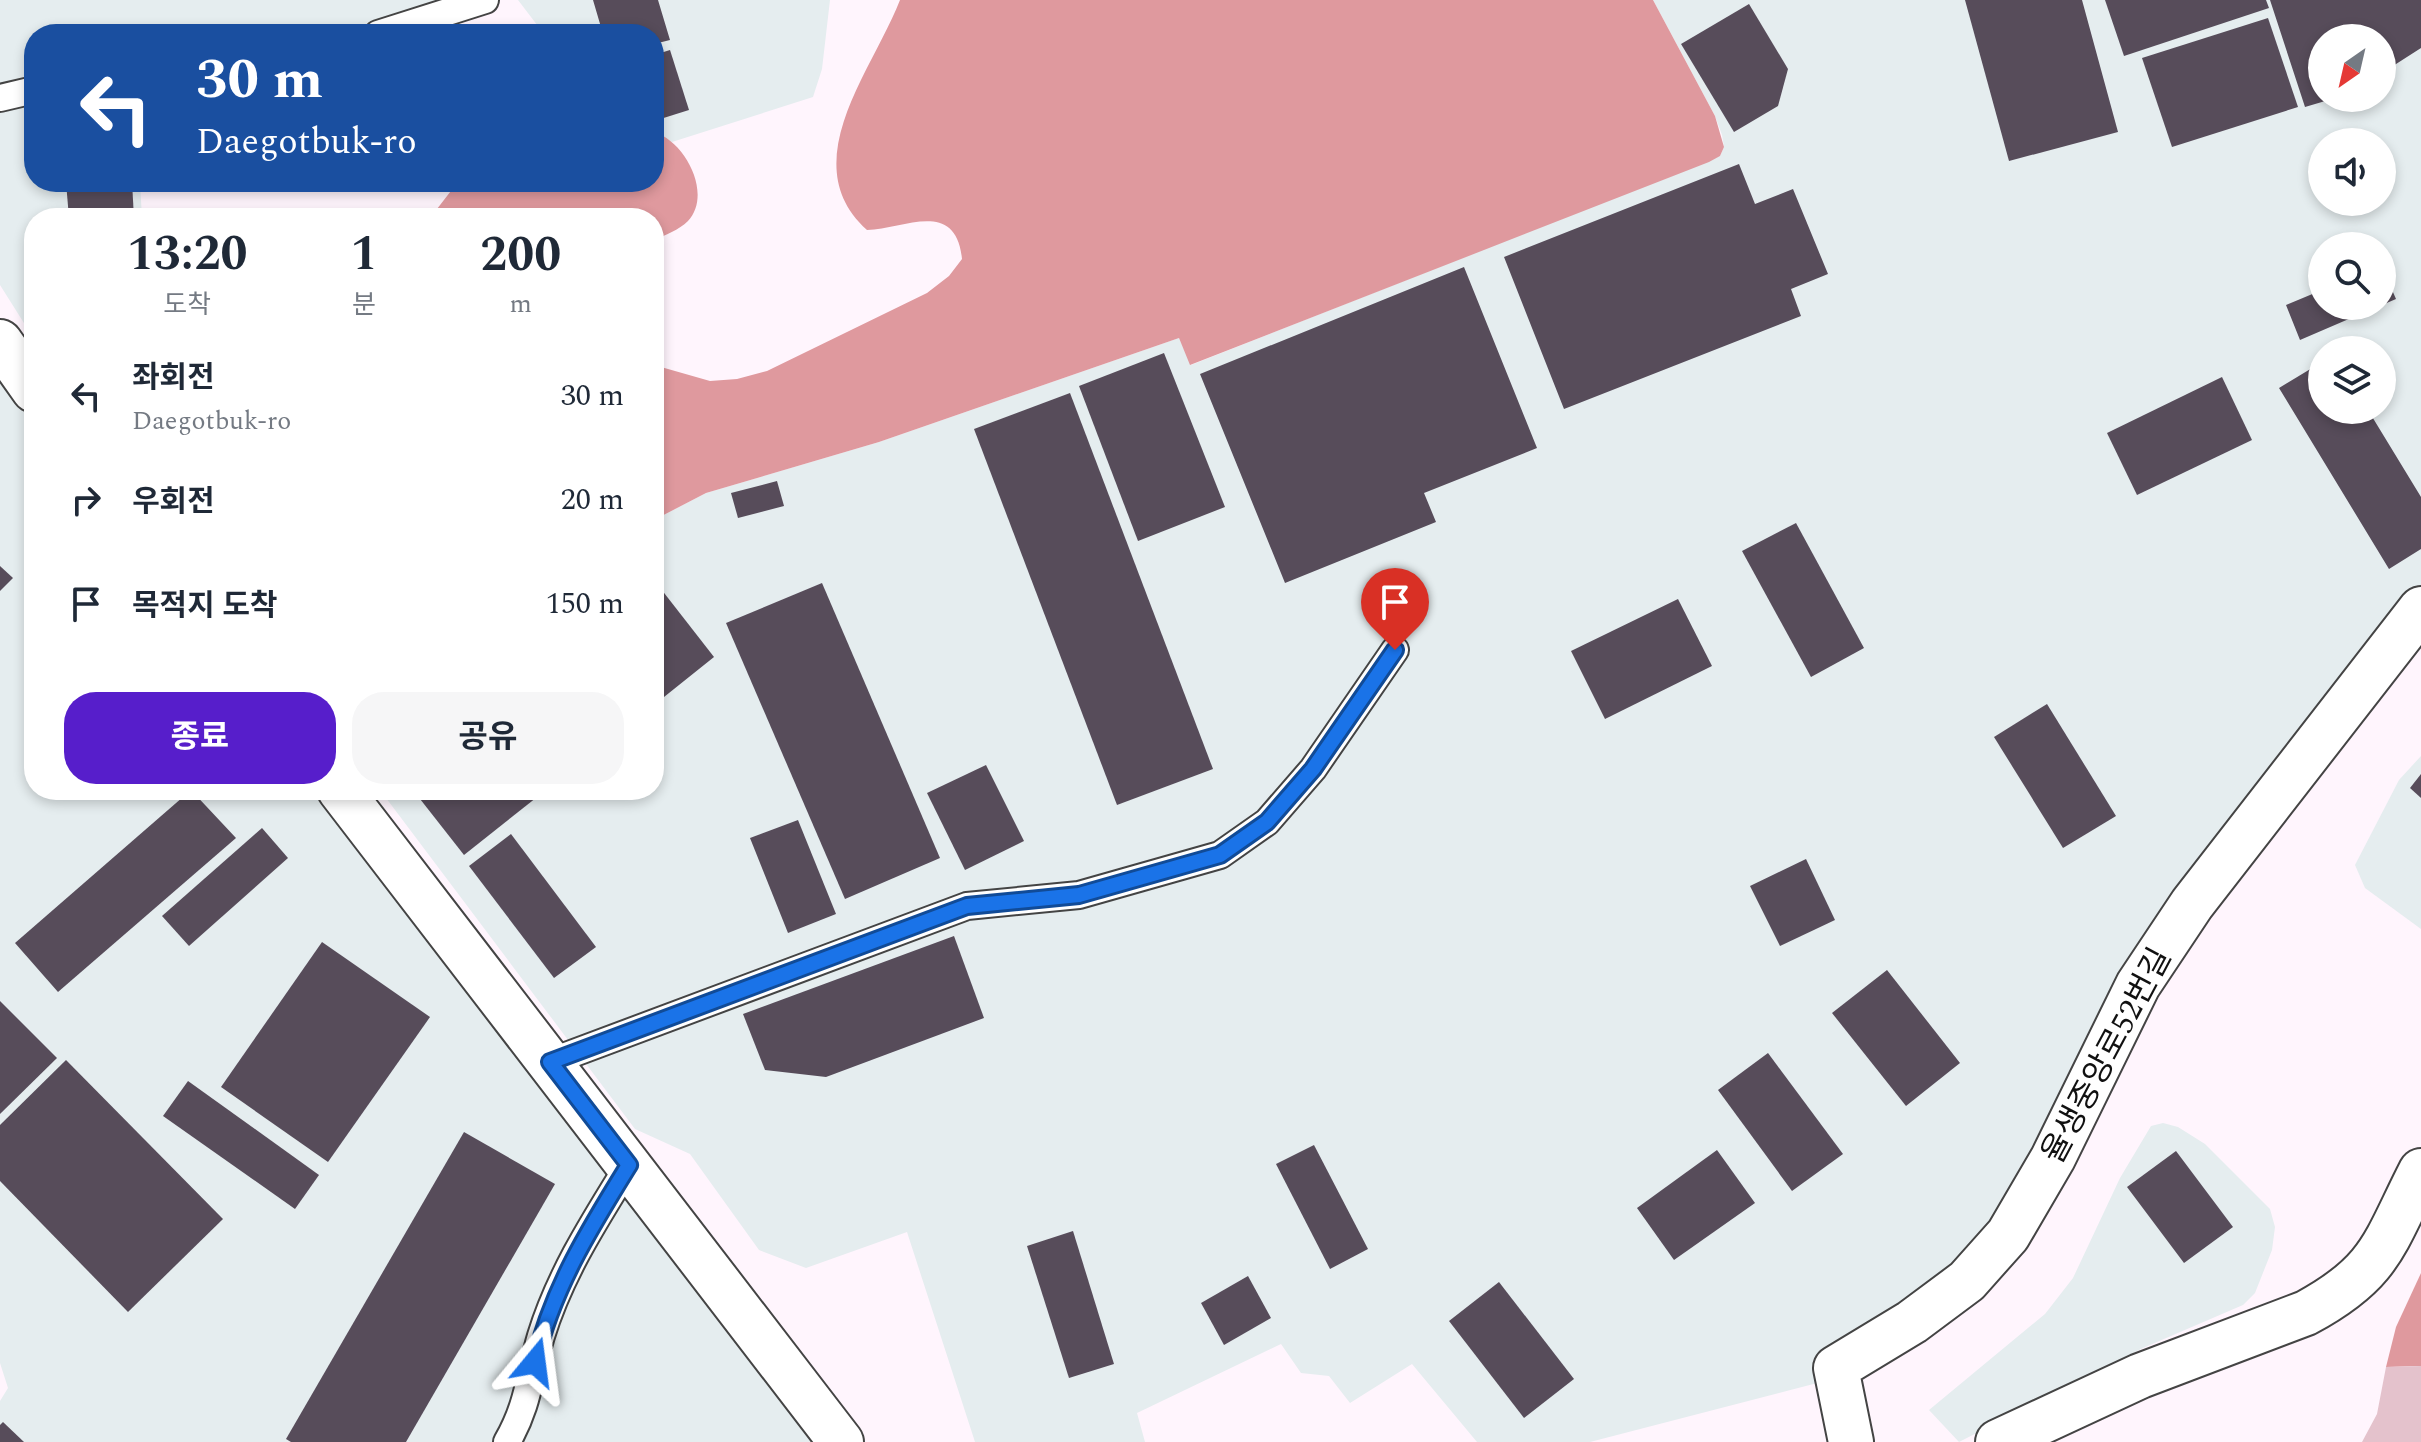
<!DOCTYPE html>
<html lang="ko">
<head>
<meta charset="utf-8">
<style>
  :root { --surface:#fff; --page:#f6f6f7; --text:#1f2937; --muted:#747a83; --accent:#571ecb }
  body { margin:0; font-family:Spectral,"Noto Sans KR",serif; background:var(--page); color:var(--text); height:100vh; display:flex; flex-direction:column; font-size:30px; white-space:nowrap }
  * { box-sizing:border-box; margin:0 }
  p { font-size:26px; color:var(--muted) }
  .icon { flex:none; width:44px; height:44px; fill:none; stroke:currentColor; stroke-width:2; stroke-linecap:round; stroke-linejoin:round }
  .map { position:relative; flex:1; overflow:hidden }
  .panel { position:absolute; left:24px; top:208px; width:640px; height:592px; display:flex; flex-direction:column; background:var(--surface); border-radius:32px; box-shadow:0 4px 12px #0003 }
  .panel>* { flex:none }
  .banner { position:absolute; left:24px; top:24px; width:640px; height:168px; border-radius:32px; box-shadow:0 4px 12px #0003; background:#1a4fa0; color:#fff; overflow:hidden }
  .needle { width:52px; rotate:214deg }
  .fabs { position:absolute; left:2308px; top:24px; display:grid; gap:16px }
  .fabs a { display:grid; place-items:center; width:88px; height:88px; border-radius:50%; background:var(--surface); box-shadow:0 4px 12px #0003; font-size:40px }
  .pin { position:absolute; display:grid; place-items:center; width:68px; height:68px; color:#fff; margin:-82px -34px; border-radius:50% 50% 50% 0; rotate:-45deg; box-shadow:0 0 8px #0007 }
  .pin .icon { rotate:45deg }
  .me { position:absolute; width:88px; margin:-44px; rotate:16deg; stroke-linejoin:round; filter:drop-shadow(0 0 6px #0008) }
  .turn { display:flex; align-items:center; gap:28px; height:168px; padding:0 40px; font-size:36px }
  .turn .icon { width:104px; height:104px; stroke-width:2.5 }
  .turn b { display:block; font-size:56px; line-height:68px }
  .eta { display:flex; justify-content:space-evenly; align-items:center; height:136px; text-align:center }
  .eta b { font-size:48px; font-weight:700; line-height:56px }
  .primary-button { display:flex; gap:16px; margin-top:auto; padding:16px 40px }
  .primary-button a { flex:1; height:92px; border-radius:32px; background:var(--accent); color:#fff; font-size:32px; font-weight:700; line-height:92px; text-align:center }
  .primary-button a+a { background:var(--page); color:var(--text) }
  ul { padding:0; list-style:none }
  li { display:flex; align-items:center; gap:24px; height:104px; padding:0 40px }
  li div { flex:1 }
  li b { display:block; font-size:30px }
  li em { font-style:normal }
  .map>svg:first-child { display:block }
  .industrial { fill:#e5edef; fill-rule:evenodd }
  .forest { fill:#df999e }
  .cemetery { fill:#e4c2cc }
  .building { fill:#574c5a }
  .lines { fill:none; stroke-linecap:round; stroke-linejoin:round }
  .service-casing { stroke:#444; stroke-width:30 }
  .minor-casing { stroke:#444; stroke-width:48 }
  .tertiary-casing { stroke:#444; stroke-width:48 }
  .service { stroke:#fff; stroke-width:26 }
  .minor { stroke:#fff; stroke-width:44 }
  .tertiary { stroke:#fff; stroke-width:44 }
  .route-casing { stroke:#114b97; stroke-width:20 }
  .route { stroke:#1a73e8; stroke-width:14 }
  .labels { text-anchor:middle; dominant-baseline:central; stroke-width:8; stroke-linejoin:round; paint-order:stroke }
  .street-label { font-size:32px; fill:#111; stroke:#fff }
</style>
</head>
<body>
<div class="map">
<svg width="2421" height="1442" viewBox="0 0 2421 1442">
  <rect width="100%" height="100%" fill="#fff5fd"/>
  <g class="industrial">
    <polygon points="0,0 453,0 330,34 34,34 34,182 140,182 142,218 34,218 34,339 0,285"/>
    <polygon points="518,0 830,0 822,69 813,97 672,142 654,132 654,34 544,34"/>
    <path d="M1653 0H2421V592L1988 1242 1825 1381 1590 1442H1477L1412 1364 1350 1403 1329 1376 1301 1373 1281 1344 1137 1413 1145 1442H975L907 1232 806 1268 759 1250 690 1154 635 1129 380 790H654V520L706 493 879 442 1179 338 1191 365 1720 156 1724 147 1722 135 1715 116ZM2322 38H2382V98H2322ZM2322 142H2382V202H2322ZM2322 246H2382V306H2322ZM2322 350H2382V410H2322Z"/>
    <polygon points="0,376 34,424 34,790 315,790 814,1442 0,1442 0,1401 8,1388 0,1363"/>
    <polygon points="2421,756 2421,929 2365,888 2355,865 2399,780"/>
    <polygon points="2163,1123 2178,1127 2205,1144 2270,1209 2275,1227 2272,1250 2255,1293 2243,1305 2143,1348 1959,1442 1929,1410 2045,1314 2073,1278 2120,1178 2151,1126"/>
  </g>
  <g class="forest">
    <path d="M900 0H1653L1715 116 1724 147 1720 156 1709 162 1190 365 1179 338 879 442 706 493 654 520V365L710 381 737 379 767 371 927 293 949 276 962 259C956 198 904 229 867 230 793 163 873 70 900 0Z"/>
    <path d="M654 132C685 141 713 194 688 221 679 230 665 235 654 240V218H430L454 187 465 182H654Z"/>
    <polygon points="2421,1273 2421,1366 2386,1367 2396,1327"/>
  </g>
  <polygon class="cemetery" points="2421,1366 2421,1442 2362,1442 2377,1414 2386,1367"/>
  <g class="building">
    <polygon points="593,0 658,0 670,40 654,44 654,34 603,34"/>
    <polygon points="1965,0 2082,0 2118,132 2009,161"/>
    <polygon points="2105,0 2266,0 2269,8 2124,56"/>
    <polygon points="2270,0 2421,0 2421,48 2382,73 2382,38 2322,38 2322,98 2332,99 2305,107"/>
    <polygon points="1749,4 1788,69 1778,106 1734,132 1681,44"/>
    <polygon points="2268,18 2298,107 2172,147 2142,58"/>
    <polygon points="670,50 689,110 654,121 654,55"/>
    <polygon points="1739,164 1755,204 1793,189 1828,274 1791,289 1801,316 1564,409 1504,257"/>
    <polygon points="66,182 132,182 134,218 69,218"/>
    <polygon points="1464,267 1537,448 1424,493 1436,522 1285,583 1200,374"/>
    <polygon points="2382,267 2396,299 2382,305"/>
    <polygon points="2322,290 2322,306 2379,306 2300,340 2286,305"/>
    <polygon points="1164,353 1225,507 1138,541 1079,386"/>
    <polygon points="2322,362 2322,410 2368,410 2421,497 2421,549 2389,569 2279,388"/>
    <polygon points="2222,377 2252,440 2137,495 2107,433"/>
    <polygon points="1070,393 1213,769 1117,805 974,429"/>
    <polygon points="777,481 784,506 738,518 731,493"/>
    <polygon points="1796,523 1864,648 1811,677 1742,551"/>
    <polygon points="0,566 13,578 0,591"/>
    <polygon points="654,580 714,657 654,705"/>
    <polygon points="822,583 940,858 845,899 726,623"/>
    <polygon points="1678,599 1712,666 1605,719 1571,651"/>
    <polygon points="2047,704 2116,816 2063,848 1994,737"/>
    <polygon points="986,765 1024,841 965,870 927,793"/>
    <polygon points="2421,774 2421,798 2410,788"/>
    <polygon points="191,790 236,838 58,992 15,943"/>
    <polygon points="413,790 546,790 464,855"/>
    <polygon points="798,820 836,914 788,933 750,838"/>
    <polygon points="262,828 288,858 189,946 162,916"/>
    <polygon points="511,834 596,947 554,978 469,866"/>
    <polygon points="1806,859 1835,920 1780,946 1750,886"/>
    <polygon points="954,936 984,1018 826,1077 765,1070 743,1014"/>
    <polygon points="322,942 430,1017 328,1162 221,1087"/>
    <polygon points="1887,970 1960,1063 1906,1106 1832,1013"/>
    <polygon points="0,1001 57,1058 0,1114"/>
    <polygon points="1768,1053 1843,1154 1792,1191 1718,1090"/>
    <polygon points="66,1060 223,1219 128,1312 0,1181 0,1125"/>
    <polygon points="188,1081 319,1175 295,1209 163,1116"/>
    <polygon points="464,1132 555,1184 406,1442 291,1442 286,1439"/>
    <polygon points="1314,1145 1368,1249 1330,1269 1276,1164"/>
    <polygon points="1717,1150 1755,1203 1674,1260 1637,1208"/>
    <polygon points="2176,1151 2233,1227 2184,1263 2127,1187"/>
    <polygon points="1073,1231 1114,1364 1069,1378 1027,1246"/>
    <polygon points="1248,1276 1271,1318 1224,1345 1201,1303"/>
    <polygon points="1499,1282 1574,1379 1524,1418 1449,1321"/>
    <polygon points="3,1422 24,1442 0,1442 0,1425"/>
  </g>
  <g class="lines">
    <g class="service-casing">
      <g id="service">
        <polyline points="378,34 485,0"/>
        <polyline points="0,98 34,90"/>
        <polyline points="550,1062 967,906 1079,895 1220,855 1267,822 1313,769 1395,650"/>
        <path d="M507 1442C529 1404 529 1376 541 1336 560 1274 595 1220 629 1165"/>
      </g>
    </g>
    <g class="minor-casing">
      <g id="minor">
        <polyline points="1851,1442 1836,1368 1912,1322 1967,1281 2008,1235 2053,1158 2138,985 2192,904 2421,609"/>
        <path d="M1998 1442 2140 1376 2306 1313C2382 1272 2384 1243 2421 1171"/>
      </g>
    </g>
    <g class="tertiary-casing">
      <g id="tertiary">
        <polyline points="0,342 34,390"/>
        <polyline points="340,790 841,1442"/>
      </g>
    </g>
    <use href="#service" class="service"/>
    <use href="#minor" class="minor"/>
    <use href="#tertiary" class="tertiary"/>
  </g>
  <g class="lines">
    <g class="route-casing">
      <path id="route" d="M535 1362C552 1289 590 1228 629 1165L550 1062 967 906 1079 895 1220 855 1267 822 1313 769 1395 650"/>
    </g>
    <use href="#route" class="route"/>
  </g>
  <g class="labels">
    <g class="street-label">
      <text transform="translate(2107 1056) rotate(-62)">율생중앙로52번길</text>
    </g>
  </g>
</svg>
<div class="fabs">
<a><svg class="needle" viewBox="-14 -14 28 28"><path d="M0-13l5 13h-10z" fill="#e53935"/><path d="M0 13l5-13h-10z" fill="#747a83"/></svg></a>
<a><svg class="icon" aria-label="sound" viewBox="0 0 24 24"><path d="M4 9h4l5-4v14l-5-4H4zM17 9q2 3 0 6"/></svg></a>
<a><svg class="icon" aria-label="search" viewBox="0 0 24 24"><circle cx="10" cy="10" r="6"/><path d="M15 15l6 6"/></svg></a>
<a><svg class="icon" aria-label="layers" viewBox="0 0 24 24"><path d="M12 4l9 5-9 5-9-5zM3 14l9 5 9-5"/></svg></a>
</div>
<div class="pin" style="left:1395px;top:650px;background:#d93025"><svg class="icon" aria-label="arrive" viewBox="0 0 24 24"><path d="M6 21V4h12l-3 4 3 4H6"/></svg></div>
<svg class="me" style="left:535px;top:1362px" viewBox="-20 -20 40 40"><path d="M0-17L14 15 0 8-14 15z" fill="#1a73e8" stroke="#fff" stroke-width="4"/></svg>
<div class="banner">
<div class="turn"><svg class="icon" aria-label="left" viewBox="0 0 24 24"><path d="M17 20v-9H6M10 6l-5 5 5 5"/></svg><div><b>30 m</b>Daegotbuk-ro</div></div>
</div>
<section class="panel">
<div class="eta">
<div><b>13:20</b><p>도착</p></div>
<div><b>1</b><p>분</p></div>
<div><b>200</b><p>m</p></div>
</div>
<ul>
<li><svg class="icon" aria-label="left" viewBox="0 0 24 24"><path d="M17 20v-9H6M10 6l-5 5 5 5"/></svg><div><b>좌회전</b><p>Daegotbuk-ro</p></div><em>30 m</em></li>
<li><svg class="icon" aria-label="right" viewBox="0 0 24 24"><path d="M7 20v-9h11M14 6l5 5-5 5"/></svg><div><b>우회전</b></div><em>20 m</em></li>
<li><svg class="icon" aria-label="arrive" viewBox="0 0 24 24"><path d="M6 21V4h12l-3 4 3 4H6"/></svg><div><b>목적지 도착</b></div><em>150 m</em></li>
</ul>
<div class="primary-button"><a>종료</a><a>공유</a></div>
</section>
</div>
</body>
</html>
